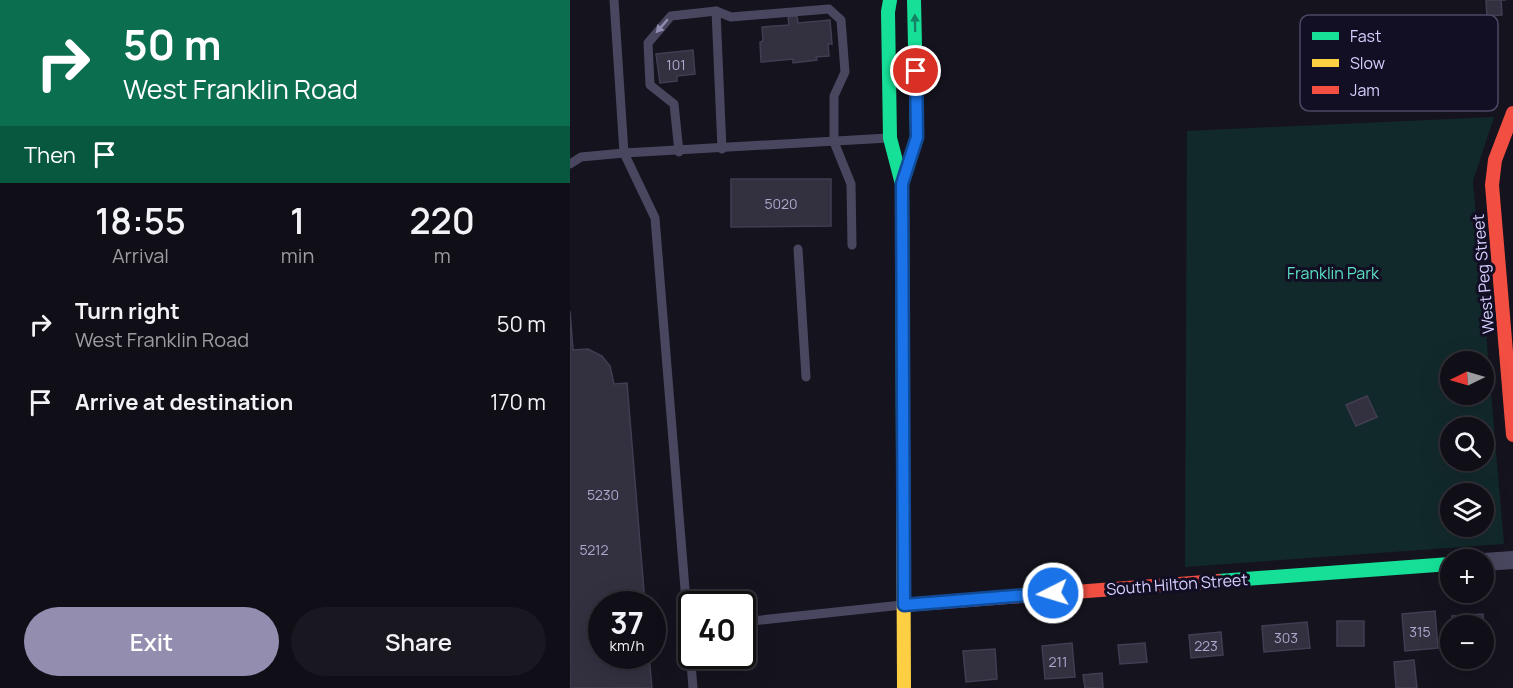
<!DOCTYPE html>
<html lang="en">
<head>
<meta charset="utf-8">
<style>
  :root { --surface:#100e16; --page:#19171f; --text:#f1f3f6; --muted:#9c9ca1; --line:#302e35; --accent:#938eb0 }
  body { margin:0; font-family:Manrope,sans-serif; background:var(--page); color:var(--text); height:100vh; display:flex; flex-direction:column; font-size:22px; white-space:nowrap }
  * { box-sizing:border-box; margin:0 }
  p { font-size:20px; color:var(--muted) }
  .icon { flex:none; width:33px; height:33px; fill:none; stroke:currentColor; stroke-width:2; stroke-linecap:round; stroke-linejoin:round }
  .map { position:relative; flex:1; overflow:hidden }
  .details { display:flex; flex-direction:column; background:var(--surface); width:570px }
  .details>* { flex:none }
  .banner { background:#0b6e4f; color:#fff; overflow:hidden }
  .needle { width:39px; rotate:265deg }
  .controls { position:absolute; left:870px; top:351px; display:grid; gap:12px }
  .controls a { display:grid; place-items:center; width:54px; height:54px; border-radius:50%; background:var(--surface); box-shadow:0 6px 24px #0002,0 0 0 2px var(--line); font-size:30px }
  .speed { position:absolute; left:18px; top:591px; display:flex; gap:12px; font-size:30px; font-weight:700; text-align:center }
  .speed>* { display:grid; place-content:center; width:78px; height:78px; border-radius:50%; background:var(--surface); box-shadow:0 6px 24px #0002,0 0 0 2px var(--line); line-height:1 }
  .speed small { font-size:15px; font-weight:400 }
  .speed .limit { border:3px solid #111; border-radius:9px; background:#fff; color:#111 }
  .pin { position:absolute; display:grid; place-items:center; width:51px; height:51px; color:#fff; margin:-26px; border:3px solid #fff; border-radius:50%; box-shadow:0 2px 6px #0007 }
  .me { position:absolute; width:66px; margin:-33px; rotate:265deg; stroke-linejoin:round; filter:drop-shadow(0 0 4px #0008) }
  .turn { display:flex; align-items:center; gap:21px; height:126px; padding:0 24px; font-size:27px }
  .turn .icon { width:78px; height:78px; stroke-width:2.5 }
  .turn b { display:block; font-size:42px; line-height:51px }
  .then { display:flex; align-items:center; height:57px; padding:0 24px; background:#0003; gap:12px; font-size:22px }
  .eta { display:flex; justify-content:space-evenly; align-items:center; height:102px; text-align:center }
  .eta b { font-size:36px; font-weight:600; line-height:42px }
  .primary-button { display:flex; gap:12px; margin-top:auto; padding:12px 24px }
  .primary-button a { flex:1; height:69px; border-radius:36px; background:var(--accent); color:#fff; font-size:24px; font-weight:600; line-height:69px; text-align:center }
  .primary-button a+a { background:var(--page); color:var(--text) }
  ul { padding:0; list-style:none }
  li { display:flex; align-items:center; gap:18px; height:78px; padding:0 24px }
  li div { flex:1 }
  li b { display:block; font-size:22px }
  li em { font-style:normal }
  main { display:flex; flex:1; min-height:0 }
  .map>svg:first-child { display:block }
  .green { fill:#12292b; fill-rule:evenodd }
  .building { fill:#333040; stroke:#423d52; stroke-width:1.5 }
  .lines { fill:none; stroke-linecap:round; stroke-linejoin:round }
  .lane { stroke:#49475f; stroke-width:9 }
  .street { stroke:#49475f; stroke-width:18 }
  .fast { stroke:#16e098; stroke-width:14 }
  .slow { stroke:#ffcf43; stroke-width:14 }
  .jam { stroke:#f24e42; stroke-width:14 }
  .oneway { fill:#148263 }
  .oneway2 { fill:#908caf }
  .route-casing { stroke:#114b97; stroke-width:15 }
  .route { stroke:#1a73e8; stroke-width:10 }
  .labels { text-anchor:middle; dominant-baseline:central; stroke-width:6; stroke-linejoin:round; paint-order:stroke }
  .number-label { font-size:14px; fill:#aea8cf }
  .park-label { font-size:16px; fill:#5ae1c5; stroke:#120e23 }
  .street-label { font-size:16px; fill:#d7d0ff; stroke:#120e23 }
  .key { fill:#120e23; stroke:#4d4865; stroke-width:1.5 }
  .key-label { font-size:16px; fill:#d7d0ff }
</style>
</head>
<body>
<main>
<section class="details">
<div class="banner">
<div class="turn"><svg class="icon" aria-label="right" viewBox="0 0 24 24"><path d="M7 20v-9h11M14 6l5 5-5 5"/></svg><div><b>50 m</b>West Franklin Road</div></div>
<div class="then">Then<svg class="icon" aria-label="arrive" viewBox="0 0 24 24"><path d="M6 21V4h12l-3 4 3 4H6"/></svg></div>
</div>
<div class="eta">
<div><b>18:55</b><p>Arrival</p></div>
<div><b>1</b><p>min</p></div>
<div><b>220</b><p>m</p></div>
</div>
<ul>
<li><svg class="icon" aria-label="right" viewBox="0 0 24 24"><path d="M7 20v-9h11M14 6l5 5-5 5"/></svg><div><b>Turn right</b><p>West Franklin Road</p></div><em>50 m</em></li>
<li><svg class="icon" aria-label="arrive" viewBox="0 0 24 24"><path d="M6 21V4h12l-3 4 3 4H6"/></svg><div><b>Arrive at destination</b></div><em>170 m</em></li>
</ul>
<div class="primary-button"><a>Exit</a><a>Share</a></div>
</section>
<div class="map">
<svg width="943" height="688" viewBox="0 0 943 688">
  <rect width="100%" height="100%" fill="#15131e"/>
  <path class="green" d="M924 117 903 181 934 544 615 567 617 131ZM880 362H914V394H880ZM880 428H914V460H880ZM880 494H914V526H880Z"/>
  <g class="building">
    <polygon points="916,0 936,0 931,0 932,15 917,16"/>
    <polygon points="227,16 228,23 260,20 262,44 258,44 259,56 246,57 247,60 223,63 223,59 191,62 190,42 193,41 192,27 219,25 218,17"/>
    <polygon points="123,50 125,74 107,76 107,81 90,83 86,54"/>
    <polygon points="161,179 261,179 261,226 161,227"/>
    <polygon points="0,311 3,350 18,349 32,356 40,366 44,384 57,383 75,604 32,604 32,656 79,656 82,688 0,688"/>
    <polygon points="797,396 807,417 786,426 776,405"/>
    <polygon points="865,611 868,648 835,651 832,614"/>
    <polygon points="913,614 915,639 914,639 914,626 883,626 882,616"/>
    <rect x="767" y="621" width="27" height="25"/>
    <polygon points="737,622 740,648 694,652 692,626"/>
    <polygon points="651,632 653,655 621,658 619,635"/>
    <polygon points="502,643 505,677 475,679 472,646"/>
    <polygon points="575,643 577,662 550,664 548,645"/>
    <polygon points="425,649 427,679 396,682 393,651"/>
    <polygon points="844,660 847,688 826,688 824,662"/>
    <polygon points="532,673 533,688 515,688 513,675"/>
  </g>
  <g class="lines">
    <g class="lane">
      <polyline points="44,0 54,153 85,218 123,688"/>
      <polyline points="146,11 152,149"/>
      <polyline points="109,152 104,104 80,85 78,43 101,16 146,11 161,17 259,9 271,20 275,72 264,96 264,142 281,184 282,245"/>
      <polyline points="0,164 11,157 54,153 318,138"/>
      <polyline points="228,249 236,377"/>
      <polyline points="172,622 332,605"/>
    </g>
    <polyline class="street" points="914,562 943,560"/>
    <g class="fast">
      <polyline points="320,0 318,12 320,138 332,184 333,450"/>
      <polyline points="332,184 347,137 344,0"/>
      <polyline points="648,581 880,564"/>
    </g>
    <polyline class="slow" points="333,450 334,688"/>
    <g class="jam">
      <polyline points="943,113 925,160 922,185 943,435"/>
      <polyline points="334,605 648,581"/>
    </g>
  </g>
  <defs><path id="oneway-solid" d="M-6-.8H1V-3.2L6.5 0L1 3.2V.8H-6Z" transform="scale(1.5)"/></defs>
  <use class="oneway" href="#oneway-solid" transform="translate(345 23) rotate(-91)"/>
  <use class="oneway2" href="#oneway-solid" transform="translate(92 26) rotate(131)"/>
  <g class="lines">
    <g class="route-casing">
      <polyline id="route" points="346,71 347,137 332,184 334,605 483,593"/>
    </g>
    <use href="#route" class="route"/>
  </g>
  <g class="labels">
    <g class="number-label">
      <text x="106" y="64">101</text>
      <text x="211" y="203">5020</text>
      <text x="33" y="494">5230</text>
      <text x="24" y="549">5212</text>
      <text x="850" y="631">315</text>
      <text x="716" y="637">303</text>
      <text x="636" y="645">223</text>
      <text x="488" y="661">211</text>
    </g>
    <g class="park-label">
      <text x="763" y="273">Franklin Park</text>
    </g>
    <g class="street-label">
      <text transform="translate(913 274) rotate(-95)">West Peg Street</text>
      <text transform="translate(607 584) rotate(-4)">South Hilton Street</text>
    </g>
  </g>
  <rect x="730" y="15" width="198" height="96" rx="9" class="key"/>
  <rect x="742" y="32" width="27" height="8" fill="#16e098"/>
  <rect x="742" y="59" width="27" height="8" fill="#ffcf43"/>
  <rect x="742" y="86" width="27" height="8" fill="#f24e42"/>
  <g class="key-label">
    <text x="780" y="42">Fast</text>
    <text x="780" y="69">Slow</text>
    <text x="780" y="96">Jam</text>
  </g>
</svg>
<div class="controls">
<a><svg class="needle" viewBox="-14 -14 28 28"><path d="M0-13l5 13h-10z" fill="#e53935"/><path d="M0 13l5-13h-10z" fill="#9c9ca1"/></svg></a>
<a><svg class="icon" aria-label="search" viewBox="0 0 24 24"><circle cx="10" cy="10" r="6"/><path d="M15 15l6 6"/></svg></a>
<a><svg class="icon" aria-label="layers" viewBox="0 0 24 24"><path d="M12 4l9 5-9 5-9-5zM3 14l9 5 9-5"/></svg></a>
<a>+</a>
<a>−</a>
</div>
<div class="speed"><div>37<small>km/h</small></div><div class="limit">40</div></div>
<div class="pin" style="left:346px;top:71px;background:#d93025"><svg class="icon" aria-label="arrive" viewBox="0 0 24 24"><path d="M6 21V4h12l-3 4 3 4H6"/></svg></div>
<svg class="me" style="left:483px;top:593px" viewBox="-20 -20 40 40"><circle r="17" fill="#1a73e8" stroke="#fff" stroke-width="3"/><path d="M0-11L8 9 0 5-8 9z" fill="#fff"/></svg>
</div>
</main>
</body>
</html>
